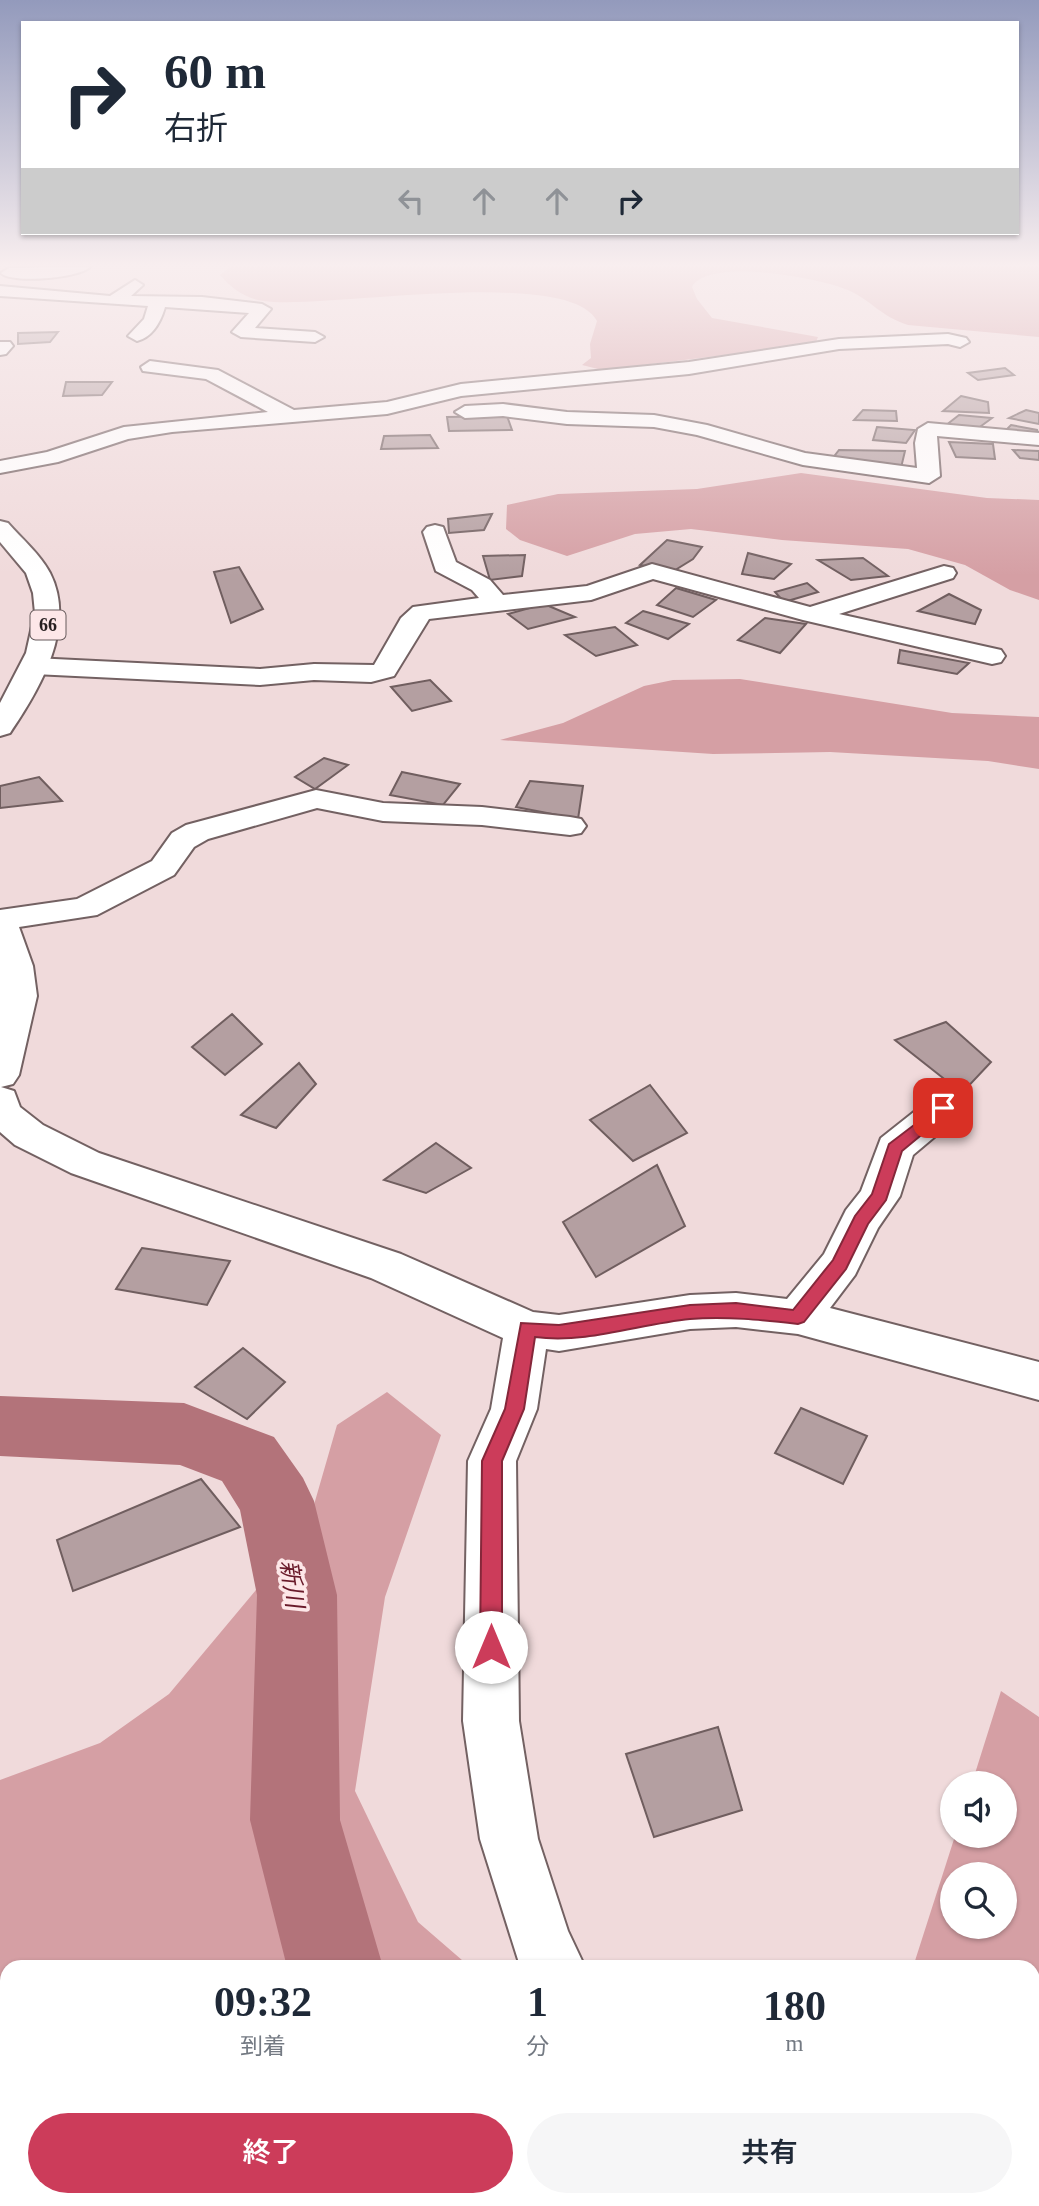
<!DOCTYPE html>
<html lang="ja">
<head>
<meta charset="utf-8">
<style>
  :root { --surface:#fff; --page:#f6f6f7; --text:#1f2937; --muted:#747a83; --accent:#cc3c5a }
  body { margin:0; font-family:"Times New Roman","Noto Sans JP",serif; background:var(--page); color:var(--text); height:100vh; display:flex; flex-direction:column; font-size:26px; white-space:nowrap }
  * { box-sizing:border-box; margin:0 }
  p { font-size:23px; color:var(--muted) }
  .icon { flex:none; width:38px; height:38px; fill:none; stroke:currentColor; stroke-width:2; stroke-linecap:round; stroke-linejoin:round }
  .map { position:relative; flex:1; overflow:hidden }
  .drawer { position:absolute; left:0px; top:1960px; width:1040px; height:247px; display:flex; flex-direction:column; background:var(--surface); border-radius:21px 21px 0 0; box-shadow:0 2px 5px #0004 }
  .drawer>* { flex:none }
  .hud { position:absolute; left:21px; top:21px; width:998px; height:214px; border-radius:0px; box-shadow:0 2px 5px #0004; background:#fff; color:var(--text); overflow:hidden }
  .tools { position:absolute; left:940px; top:1771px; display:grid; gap:14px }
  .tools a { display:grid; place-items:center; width:77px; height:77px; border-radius:50%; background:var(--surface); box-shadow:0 2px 5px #0004; font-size:35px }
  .pin { position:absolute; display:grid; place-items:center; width:60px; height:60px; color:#fff; margin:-30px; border-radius:14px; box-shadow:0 4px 10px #0006 }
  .me { position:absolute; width:77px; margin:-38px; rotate:0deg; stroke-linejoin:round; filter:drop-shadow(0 0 5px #0008) }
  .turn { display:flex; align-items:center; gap:24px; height:147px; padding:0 28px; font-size:32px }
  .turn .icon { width:91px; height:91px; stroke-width:2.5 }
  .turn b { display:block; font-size:49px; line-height:60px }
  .lanes { display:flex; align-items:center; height:66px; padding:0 28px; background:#0003; justify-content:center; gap:35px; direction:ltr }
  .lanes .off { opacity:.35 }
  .eta { display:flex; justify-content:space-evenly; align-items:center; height:119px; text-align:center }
  .eta b { font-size:42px; font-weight:600; line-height:49px }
  .button { display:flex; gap:14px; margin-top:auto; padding:14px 28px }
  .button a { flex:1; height:80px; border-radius:42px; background:var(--accent); color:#fff; font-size:28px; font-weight:600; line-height:80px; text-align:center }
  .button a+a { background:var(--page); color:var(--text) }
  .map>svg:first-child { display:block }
  .green { fill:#d59fa4; fill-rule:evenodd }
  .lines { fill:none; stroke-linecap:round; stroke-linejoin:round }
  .river { fill:#b3737a; fill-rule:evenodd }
  .building { fill:#b49fa1; stroke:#705e5f; stroke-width:2 }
  .minor-casing { stroke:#736162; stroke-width:4 }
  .major-casing { stroke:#736162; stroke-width:4 }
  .minor { fill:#fff; fill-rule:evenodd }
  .major { fill:#fff; fill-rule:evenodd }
  .route { fill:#cc3c5a; stroke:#85273a; stroke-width:2 }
  .labels { text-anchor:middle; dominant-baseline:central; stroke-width:7; stroke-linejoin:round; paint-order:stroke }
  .shield { fill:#fde7e8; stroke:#675b5c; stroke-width:2 }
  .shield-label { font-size:18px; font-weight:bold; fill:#271f20 }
  .near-water-label { font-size:24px; font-style:italic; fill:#691a2a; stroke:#fde7e8 }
</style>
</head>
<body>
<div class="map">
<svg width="1039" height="2206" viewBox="0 0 1039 2206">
  <rect width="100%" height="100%" fill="#f0dadb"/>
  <g class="green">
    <path d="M230 267H1039V337L908 325C880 316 871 300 848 290 821 278 708 257 692 287L697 299 712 318 818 337 815 344 602 370 582 365 591 358 590 344 597 321C567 265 324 310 264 301 246 299 231 288 220 275Z"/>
    <polygon points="801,473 987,498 1039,500 1039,600 1010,590 965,565 908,549 782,540 691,529 635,534 567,556 520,540 506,529 507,505 558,494 697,489"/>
    <polygon points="740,679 952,713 1039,717 1039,769 988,761 830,752 713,754 500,740 563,723 644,686 673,680"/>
    <polygon points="387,1392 441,1435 385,1597 355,1791 418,1922 470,1967 7,1967 7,2200 574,2200 577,2206 0,2206 0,1780 100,1743 169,1694 307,1529 337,1425"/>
    <path d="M1001 1691 1039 1717V2134L1032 2127V1967H913L955 1836H1004V1783H972ZM1004 1874V1927H952V1874Z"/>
  </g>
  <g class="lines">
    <g class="river">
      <polygon points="0,1396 184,1403 274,1437 303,1478 314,1501 337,1595 340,1820 383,1967 287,1967 250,1820 257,1595 240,1510 222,1481 180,1465 0,1456"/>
      <polygon points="398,2200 504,2200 507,2206 400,2206"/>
    </g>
  </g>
  <g class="building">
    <polygon points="58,332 50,342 18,344 18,333"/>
    <polygon points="1005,368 1014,375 978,380 968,373"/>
    <polygon points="66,382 112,382 102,395 63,396"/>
    <polygon points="961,396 988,402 989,413 943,411"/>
    <polygon points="863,410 896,411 897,421 854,420"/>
    <polygon points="1026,410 1039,413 1039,424 1009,418"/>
    <polygon points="959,415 992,418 977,429 945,426"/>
    <polygon points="507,416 512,430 449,431 447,417"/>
    <polygon points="1011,425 1037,430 1039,435 1005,431"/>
    <polygon points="877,427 915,430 906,443 873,440"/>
    <polygon points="430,435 438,448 381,449 384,436"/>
    <polygon points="949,442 993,444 995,459 956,457"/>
    <polygon points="839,450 905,451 900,472 829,463"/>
    <polygon points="1013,450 1039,451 1039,460 1020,458"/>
    <polygon points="492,514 484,530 449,533 448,519"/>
    <polygon points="667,540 702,547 693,559 672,572 640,565"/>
    <polygon points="748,553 791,564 774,579 742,574"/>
    <polygon points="525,555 522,576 490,580 483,556"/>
    <polygon points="863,558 888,576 851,580 818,560"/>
    <polygon points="239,567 263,609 231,623 214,572"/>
    <polygon points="807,583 818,592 784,602 775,592"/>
    <polygon points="676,588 716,600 693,617 657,605"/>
    <polygon points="949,594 981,610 975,624 918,611"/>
    <polygon points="544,604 575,617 528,629 508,614"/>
    <polygon points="643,611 689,624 668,639 626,623"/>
    <polygon points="765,618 806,624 780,653 738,640"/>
    <polygon points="615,627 637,645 596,656 565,635"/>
    <polygon points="900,650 969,663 957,674 898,663"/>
    <polygon points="430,680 451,701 412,711 391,687"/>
    <polygon points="324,758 348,765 315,789 295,777"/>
    <polygon points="402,772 460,784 443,805 390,795"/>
    <polygon points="39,777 62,801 0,808 0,786"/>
    <polygon points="530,781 583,786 578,819 516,807"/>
    <polygon points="232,1014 262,1044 225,1075 192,1047"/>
    <polygon points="946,1022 991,1062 962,1093 895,1040"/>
    <polygon points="299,1063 316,1084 276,1128 241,1115"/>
    <polygon points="650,1085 687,1133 633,1161 590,1120"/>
    <polygon points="436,1143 471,1168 426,1193 384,1180"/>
    <polygon points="657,1165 685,1226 596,1277 563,1222"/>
    <polygon points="142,1248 230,1261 207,1305 116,1289"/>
    <polygon points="243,1348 285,1382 247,1419 195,1387"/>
    <polygon points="801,1408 867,1436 843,1484 775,1453"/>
    <polygon points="201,1479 240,1527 73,1591 57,1540"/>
    <polygon points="718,1727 742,1810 654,1837 626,1754"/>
  </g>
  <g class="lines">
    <g class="minor-casing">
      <g id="minor">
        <path d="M53 267H90C79 278 12 284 1 273L9 268Z"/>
        <path d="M135 280 143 285 131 296 202 297 262 304 271 309 255 328 315 332 324 337 315 342 241 337 232 332 249 313 165 307C161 321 153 337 137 341L128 336 144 319 148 306 0 296V286L110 296Z"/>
        <polygon points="948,334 966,338 969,342 960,347 948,344 839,349 689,374 461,396 387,414 172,432 128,439 58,462 0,473 0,461 47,452 124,427 268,412 206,379 143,371 141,367 150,361 218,370 294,410 387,402 461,384 689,362 839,339"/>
        <polygon points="0,342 10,342 13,346 6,354 0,355"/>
        <polygon points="503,404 567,412 654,415 707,425 805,453 917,468 915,443 918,429 928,423 1039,433 1039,445 937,436 940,476 929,483 803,465 697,435 654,427 567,424 503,416 465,418 455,412 465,406"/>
        <polygon points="435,525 443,527 456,562 490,580 503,595 587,586 652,564 810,607 944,566 953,568 956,573 953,578 839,614 1001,650 1005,656 1001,662 992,664 803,620 653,579 591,600 429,619 394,676 371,682 314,680 260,685 34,674 25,672 21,666 25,660 34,658 260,669 314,664 374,665 401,618 413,607 479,598 472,590 436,571 423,532 427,527"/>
        <polygon points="316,790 383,803 482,807 570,817 581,819 586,826 581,833 570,835 482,825 383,821 317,808 208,839 194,847 174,875 97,915 19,927 33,966 37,996 19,1075 13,1084 1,1087 14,1091 20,1107 43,1125 99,1153 401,1254 533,1312 559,1315 690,1295 736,1293 787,1299 824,1254 846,1210 861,1191 881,1138 929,1100 943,1096 957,1100 962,1109 957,1118 913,1155 900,1196 878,1228 855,1275 830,1308 1039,1362 1039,1400 798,1334 736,1327 690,1329 559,1351 546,1349 537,1409 516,1461 519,1721 538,1839 568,1931 585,1967 520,1966 480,1839 463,1721 468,1461 491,1409 503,1338 371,1278 71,1173 15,1145 0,1132 0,910 77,899 152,861 172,833 186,825"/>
        <polygon points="915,2200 986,2200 989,2206 918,2206"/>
      </g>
    </g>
    <g class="major-casing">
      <path id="major" d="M0 521 8 523C22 539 40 554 50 573 77 626 40 689 10 733L0 736V703L26 653 35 613 33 593 26 573 0 542Z"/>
    </g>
    <use href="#minor" class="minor"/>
    <use href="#major" class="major"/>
  </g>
  <linearGradient id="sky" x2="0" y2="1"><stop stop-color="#939abc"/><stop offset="0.46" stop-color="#f8eeef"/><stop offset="1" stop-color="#f8eeef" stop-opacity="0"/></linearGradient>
  <rect width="1039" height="576" fill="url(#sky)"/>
  <path class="route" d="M943 1103 949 1105V1112L902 1151 886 1200 868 1224 846 1269 804 1322 798 1324C762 1320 726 1316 690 1319 639 1324 587 1344 535 1337L524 1409 502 1461V1647L498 1654 491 1657 483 1654 480 1647 482 1461 505 1409 521 1323 559 1325 690 1305 736 1303 793 1310 833 1260 855 1216 872 1194 889 1144Z"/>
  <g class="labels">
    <rect class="shield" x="30.5" y="610.5" width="35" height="29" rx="5"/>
    <g class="shield-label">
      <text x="48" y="625">66</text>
    </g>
    <g class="near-water-label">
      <text transform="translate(292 1584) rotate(82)">新川</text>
    </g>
  </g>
</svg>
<div class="tools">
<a><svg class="icon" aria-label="sound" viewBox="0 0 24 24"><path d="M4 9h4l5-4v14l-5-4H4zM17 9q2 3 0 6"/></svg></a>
<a><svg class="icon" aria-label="search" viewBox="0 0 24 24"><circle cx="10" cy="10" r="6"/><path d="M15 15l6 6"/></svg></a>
</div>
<div class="pin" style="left:943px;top:1108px;background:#d93025"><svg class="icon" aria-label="arrive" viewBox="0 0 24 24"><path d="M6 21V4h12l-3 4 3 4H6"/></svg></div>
<svg class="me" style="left:491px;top:1647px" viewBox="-20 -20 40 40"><circle r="19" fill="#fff"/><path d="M0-13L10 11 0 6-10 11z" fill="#cc3c5a"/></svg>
<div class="hud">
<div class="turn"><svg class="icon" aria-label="right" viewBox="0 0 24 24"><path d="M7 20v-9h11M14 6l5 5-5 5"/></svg><div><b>60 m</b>右折</div></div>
<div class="lanes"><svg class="icon off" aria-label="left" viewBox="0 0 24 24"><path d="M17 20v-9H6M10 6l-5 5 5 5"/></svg><svg class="icon off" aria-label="ahead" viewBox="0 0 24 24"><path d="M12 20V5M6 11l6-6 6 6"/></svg><svg class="icon off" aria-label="ahead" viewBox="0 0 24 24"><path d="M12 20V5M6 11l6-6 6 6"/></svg><svg class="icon" aria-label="right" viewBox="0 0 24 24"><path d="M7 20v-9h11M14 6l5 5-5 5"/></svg></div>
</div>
<section class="drawer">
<div class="eta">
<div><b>09:32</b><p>到着</p></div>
<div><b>1</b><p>分</p></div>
<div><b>180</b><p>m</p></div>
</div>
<div class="button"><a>終了</a><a>共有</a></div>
</section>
</div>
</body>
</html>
